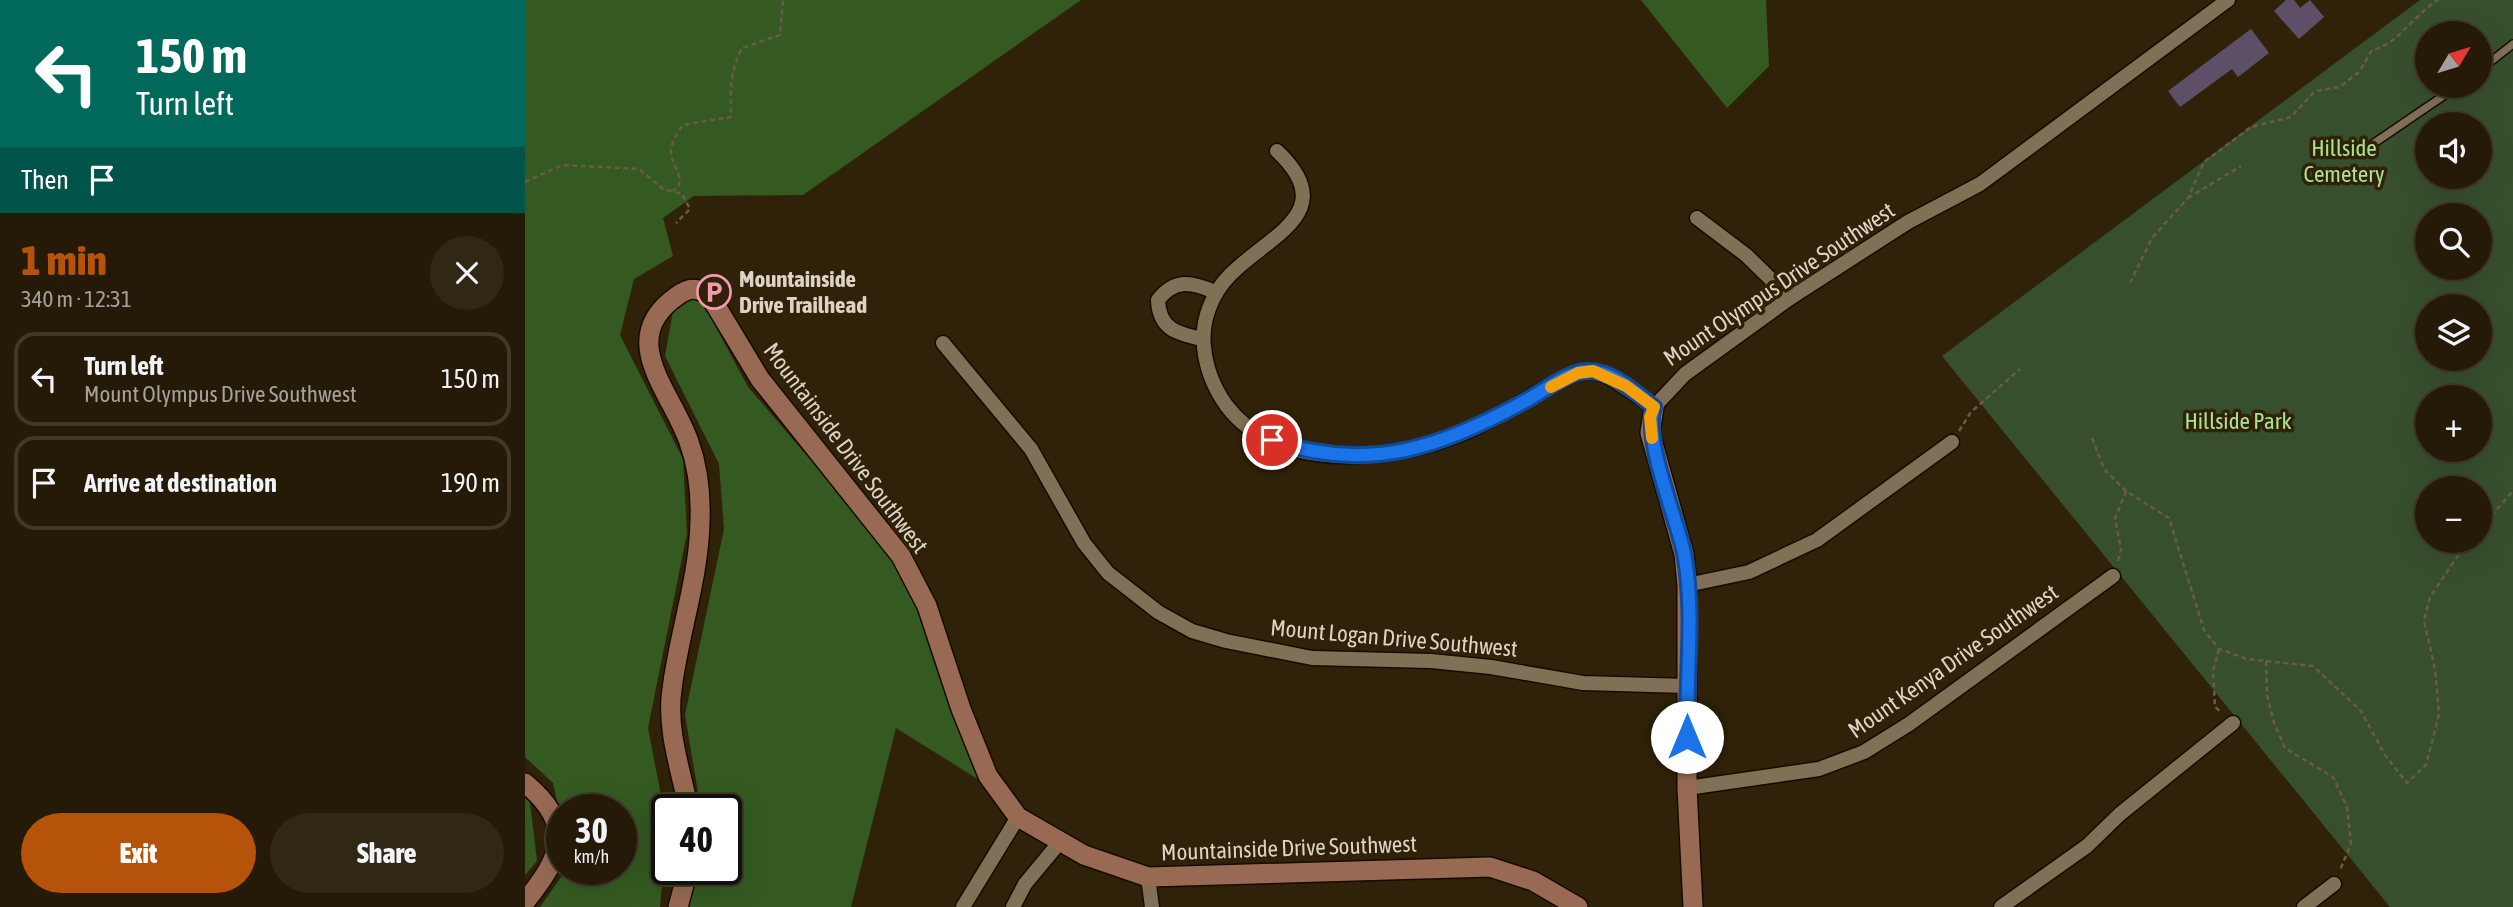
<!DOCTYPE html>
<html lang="en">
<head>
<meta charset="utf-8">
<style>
  :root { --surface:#241a07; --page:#302715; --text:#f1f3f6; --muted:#a3a19b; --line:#413828; --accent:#b45309 }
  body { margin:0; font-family:"Asap Condensed",sans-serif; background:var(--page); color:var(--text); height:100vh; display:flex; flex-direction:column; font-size:26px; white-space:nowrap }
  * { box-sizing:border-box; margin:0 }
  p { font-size:23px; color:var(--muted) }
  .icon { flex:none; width:38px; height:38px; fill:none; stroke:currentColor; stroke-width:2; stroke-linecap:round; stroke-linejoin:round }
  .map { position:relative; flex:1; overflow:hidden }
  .sheet { display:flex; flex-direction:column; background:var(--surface); width:525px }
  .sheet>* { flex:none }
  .guide { background:#00695c; color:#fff; overflow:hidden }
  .needle { width:46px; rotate:52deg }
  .controls { position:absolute; left:1890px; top:21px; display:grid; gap:14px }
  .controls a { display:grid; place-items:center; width:77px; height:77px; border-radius:50%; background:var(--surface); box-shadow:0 7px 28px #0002,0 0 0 2px var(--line); font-size:35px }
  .speed { position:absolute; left:21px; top:794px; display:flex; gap:14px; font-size:35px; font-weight:700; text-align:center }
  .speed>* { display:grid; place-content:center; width:91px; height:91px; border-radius:50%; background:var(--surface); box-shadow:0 7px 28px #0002,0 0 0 2px var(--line); line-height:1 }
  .speed small { font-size:18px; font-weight:400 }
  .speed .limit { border:4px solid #111; border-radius:10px; background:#fff; color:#111 }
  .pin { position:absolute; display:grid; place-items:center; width:60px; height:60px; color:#fff; margin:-30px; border:4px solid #fff; border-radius:50%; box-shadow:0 2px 7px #0007 }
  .me { position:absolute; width:77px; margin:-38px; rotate:0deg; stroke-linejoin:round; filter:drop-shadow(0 0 5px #0008) }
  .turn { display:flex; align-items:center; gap:24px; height:147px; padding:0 21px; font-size:32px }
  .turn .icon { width:91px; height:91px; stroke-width:2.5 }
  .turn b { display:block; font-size:49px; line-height:60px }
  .then { display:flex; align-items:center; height:66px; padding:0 21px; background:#0003; gap:14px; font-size:26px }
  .round { display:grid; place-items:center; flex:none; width:74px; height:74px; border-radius:37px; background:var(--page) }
  .head { display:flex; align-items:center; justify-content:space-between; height:119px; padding:0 21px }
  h1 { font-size:42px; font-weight:800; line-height:52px; color:var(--accent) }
  .button { display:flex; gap:14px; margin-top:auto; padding:14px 21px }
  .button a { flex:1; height:80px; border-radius:42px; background:var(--accent); color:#fff; font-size:28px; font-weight:800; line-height:80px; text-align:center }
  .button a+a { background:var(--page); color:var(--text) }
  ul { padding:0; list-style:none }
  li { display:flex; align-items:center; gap:21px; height:94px; margin:0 14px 10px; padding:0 7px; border:4px solid var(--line); border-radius:21px }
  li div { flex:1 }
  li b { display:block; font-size:26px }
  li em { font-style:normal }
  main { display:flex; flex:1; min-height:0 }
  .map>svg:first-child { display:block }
  .green { fill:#384f2d; fill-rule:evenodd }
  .forest { fill:#345a21 }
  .building { fill:#5d4f68 }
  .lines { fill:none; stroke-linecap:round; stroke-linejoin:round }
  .lane-casing { stroke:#170b00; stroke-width:10 }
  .street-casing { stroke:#170b00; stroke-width:17 }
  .secondary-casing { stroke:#170b00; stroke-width:22 }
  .path { stroke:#685c47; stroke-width:2.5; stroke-dasharray:5 3.5; stroke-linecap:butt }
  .lane { stroke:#807056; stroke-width:7 }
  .street { stroke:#807056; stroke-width:14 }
  .secondary { stroke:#986a53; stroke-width:19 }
  .route-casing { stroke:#114b97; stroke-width:18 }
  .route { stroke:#1a73e8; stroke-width:12 }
  .slow { stroke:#f59e0b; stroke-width:12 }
  .labels { text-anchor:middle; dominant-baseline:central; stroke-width:7; stroke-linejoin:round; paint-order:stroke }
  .park-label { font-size:23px; fill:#a9e38f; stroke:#302209 }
  .poi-label { font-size:23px; font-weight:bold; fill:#dcd3c5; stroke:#302209; text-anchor:start }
  .street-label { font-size:23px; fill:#dcd3c5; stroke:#302209 }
</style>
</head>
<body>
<main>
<section class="sheet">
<div class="guide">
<div class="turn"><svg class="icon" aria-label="left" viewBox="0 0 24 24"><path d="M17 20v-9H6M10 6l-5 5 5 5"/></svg><div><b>150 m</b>Turn left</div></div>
<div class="then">Then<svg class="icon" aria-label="arrive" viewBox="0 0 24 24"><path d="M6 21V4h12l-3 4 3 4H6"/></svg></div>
</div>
<div class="head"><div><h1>1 min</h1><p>340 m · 12:31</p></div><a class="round"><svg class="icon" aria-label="close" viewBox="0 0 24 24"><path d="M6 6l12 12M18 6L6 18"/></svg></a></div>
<ul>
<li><svg class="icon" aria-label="left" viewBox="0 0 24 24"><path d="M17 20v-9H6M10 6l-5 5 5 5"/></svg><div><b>Turn left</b><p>Mount Olympus Drive Southwest</p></div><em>150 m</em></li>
<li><svg class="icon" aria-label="arrive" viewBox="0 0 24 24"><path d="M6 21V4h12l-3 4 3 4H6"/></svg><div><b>Arrive at destination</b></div><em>190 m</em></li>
</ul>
<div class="button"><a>Exit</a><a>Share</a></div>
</section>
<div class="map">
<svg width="1988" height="907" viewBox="0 0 1988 907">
  <rect width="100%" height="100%" fill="#302209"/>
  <path class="green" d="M1895 0H1988V907H1865L1417 356ZM1902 33H1955V86H1902ZM1902 124H1955V177H1902ZM1902 215H1955V268H1902ZM1902 306H1955V359H1902ZM1902 397H1955V450H1902ZM1902 488H1955V541H1902Z"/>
  <g class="forest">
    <polygon points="0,0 556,0 278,195 169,196 138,218 148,256 109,279 95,335 158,459 162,533 123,728 142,826 135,907 15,907 41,870 96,870 96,810 37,810 37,823 28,783 0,757"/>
    <polygon points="1116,0 1241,0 1244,66 1202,108"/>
    <polygon points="171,290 223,387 371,559 444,708 459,783 371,728 326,907 164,907 172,870 201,870 201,810 176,810 160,715 199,529 194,464 140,356 150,300"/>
    <polygon points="0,798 5,802 12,861 0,875"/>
  </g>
  <g class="building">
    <polygon points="1761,0 1769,0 1775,8 1785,0 1799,17 1774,39 1749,11"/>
    <polygon points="1726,29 1744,53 1713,77 1707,69 1655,107 1643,91"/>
  </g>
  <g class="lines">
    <g class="lane-casing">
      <g id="lane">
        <polyline points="1955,70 1988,44"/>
        <polyline points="1833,154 1933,86"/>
      </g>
    </g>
    <g class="street-casing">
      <g id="street">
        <path d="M752 151C817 212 744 235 705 275 687 293 676 321 679 347 681 368 689 388 701 405 755 478 882 461 952 427 988 410 1022 382 1060 371L1081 375 1129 407 1160 374 1265 298 1383 222 1455 184 1703 0"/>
        <polyline points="1172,218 1221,255 1265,298"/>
        <path d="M678 339C652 334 634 329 633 300 650 278 667 282 690 292"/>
        <polyline points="418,343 506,449 559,543 583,573 633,612 667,631 701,641 787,658 906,661 966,667 1058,683 1161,686"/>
        <polyline points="1162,585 1224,572 1292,540 1427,442"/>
        <polyline points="1162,788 1294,769 1339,752 1384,724 1588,576"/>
        <polyline points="623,877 627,907"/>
        <polyline points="438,907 493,817"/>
        <polyline points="488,907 500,884 534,843"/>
        <polyline points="1476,907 1562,846 1595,814 1708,723"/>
        <polyline points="1779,907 1809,884"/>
      </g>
    </g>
    <g class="secondary-casing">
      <g id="secondary">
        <polyline points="1129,407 1125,433 1159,554 1162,585 1162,788 1168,907"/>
        <path d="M0 783C52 826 36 857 0 902"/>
        <path d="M164 810C156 771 141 729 147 689 154 633 174 578 175 521 176 494 173 467 164 442 147 392 90 339 152 296 164 287 172 287 185 296L235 379 376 556 402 606 436 709 463 776 493 817 559 855 623 877 965 867 1008 881 1053 907"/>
        <polyline points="153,907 163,870"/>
      </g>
    </g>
    <g class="path">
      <polyline points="0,182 37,165 114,169 138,189 157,194 165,209 151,223"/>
      <path d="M147 191 154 187C158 160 131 162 158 125L206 117C205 91 205 71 217 48L255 35 258 0"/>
      <polyline points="1663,198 1716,166"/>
      <path d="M1605 283 1627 238 1663 198 1679 162 1726 127 1766 117 1790 91 1815 87 1835 71 1847 50C1871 46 1890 14 1913 0"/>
      <polyline points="1434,431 1446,412 1495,369"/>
      <polyline points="1567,438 1579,469 1601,491 1644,518 1679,630 1694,649 1722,659 1788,666 1836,711 1860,755 1882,783 1901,765 1914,714 1910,669 1899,621 1905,597 1943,541"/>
      <polyline points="1955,528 1988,491"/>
      <polyline points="1593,561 1596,549 1590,519 1601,491"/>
      <polyline points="1694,649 1688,671 1690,707 1696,712"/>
      <polyline points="1741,661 1742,695 1749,723 1760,748 1808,777 1822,807 1826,844 1815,870"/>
    </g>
    <use href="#lane" class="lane"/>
    <use href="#street" class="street"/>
    <use href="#secondary" class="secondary"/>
  </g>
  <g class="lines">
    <g class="route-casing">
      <path id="route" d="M747 440C842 474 918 447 1002 400 1019 391 1045 370 1064 371 1088 371 1111 393 1129 407 1118 439 1151 516 1159 553 1170 610 1161 679 1162 737"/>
    </g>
    <use href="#route" class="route"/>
    <polyline class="slow" points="1026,387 1053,373 1068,371 1101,386 1129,407 1125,417 1127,438"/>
  </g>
  <defs>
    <g id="parking-ring" transform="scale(1.75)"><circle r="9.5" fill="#302209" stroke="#f29ab0" stroke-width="1.5"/><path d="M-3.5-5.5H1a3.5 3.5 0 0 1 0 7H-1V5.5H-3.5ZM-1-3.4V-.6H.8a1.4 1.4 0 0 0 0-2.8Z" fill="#f29ab0"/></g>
  </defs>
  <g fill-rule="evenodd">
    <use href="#parking-ring" x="189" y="292"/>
  </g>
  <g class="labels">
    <g class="park-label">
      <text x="1819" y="148">Hillside<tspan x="1819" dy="26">Cemetery</tspan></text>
      <text x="1713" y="421">Hillside Park</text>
    </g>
    <g class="poi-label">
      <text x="214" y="279">Mountainside<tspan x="214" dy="26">Drive Trailhead</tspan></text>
    </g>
    <g class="street-label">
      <text transform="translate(1254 284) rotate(-34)">Mount Olympus Drive Southwest</text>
      <text transform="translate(321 448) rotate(53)">Mountainside Drive Southwest</text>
      <text transform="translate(869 638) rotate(5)">Mount Logan Drive Southwest</text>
      <text transform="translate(1428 661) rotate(-35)">Mount Kenya Drive Southwest</text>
      <text transform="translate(764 848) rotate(-2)">Mountainside Drive Southwest</text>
    </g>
  </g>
</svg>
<div class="controls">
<a><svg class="needle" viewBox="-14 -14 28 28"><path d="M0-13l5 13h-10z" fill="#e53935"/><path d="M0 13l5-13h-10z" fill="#a3a19b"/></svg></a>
<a><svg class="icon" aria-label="sound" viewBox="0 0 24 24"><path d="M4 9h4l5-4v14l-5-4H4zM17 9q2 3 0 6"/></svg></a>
<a><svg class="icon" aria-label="search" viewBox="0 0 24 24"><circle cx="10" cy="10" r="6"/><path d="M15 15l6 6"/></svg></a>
<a><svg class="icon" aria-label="layers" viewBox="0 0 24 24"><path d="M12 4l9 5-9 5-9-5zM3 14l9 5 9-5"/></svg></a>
<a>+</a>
<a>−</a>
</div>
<div class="speed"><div>30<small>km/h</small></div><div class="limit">40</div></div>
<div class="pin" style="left:747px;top:440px;background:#d93025"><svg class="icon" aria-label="arrive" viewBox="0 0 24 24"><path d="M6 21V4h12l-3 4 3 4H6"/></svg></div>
<svg class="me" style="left:1162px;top:737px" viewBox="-20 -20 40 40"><circle r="19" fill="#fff"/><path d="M0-13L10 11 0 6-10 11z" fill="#1a73e8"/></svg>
</div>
</main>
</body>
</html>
